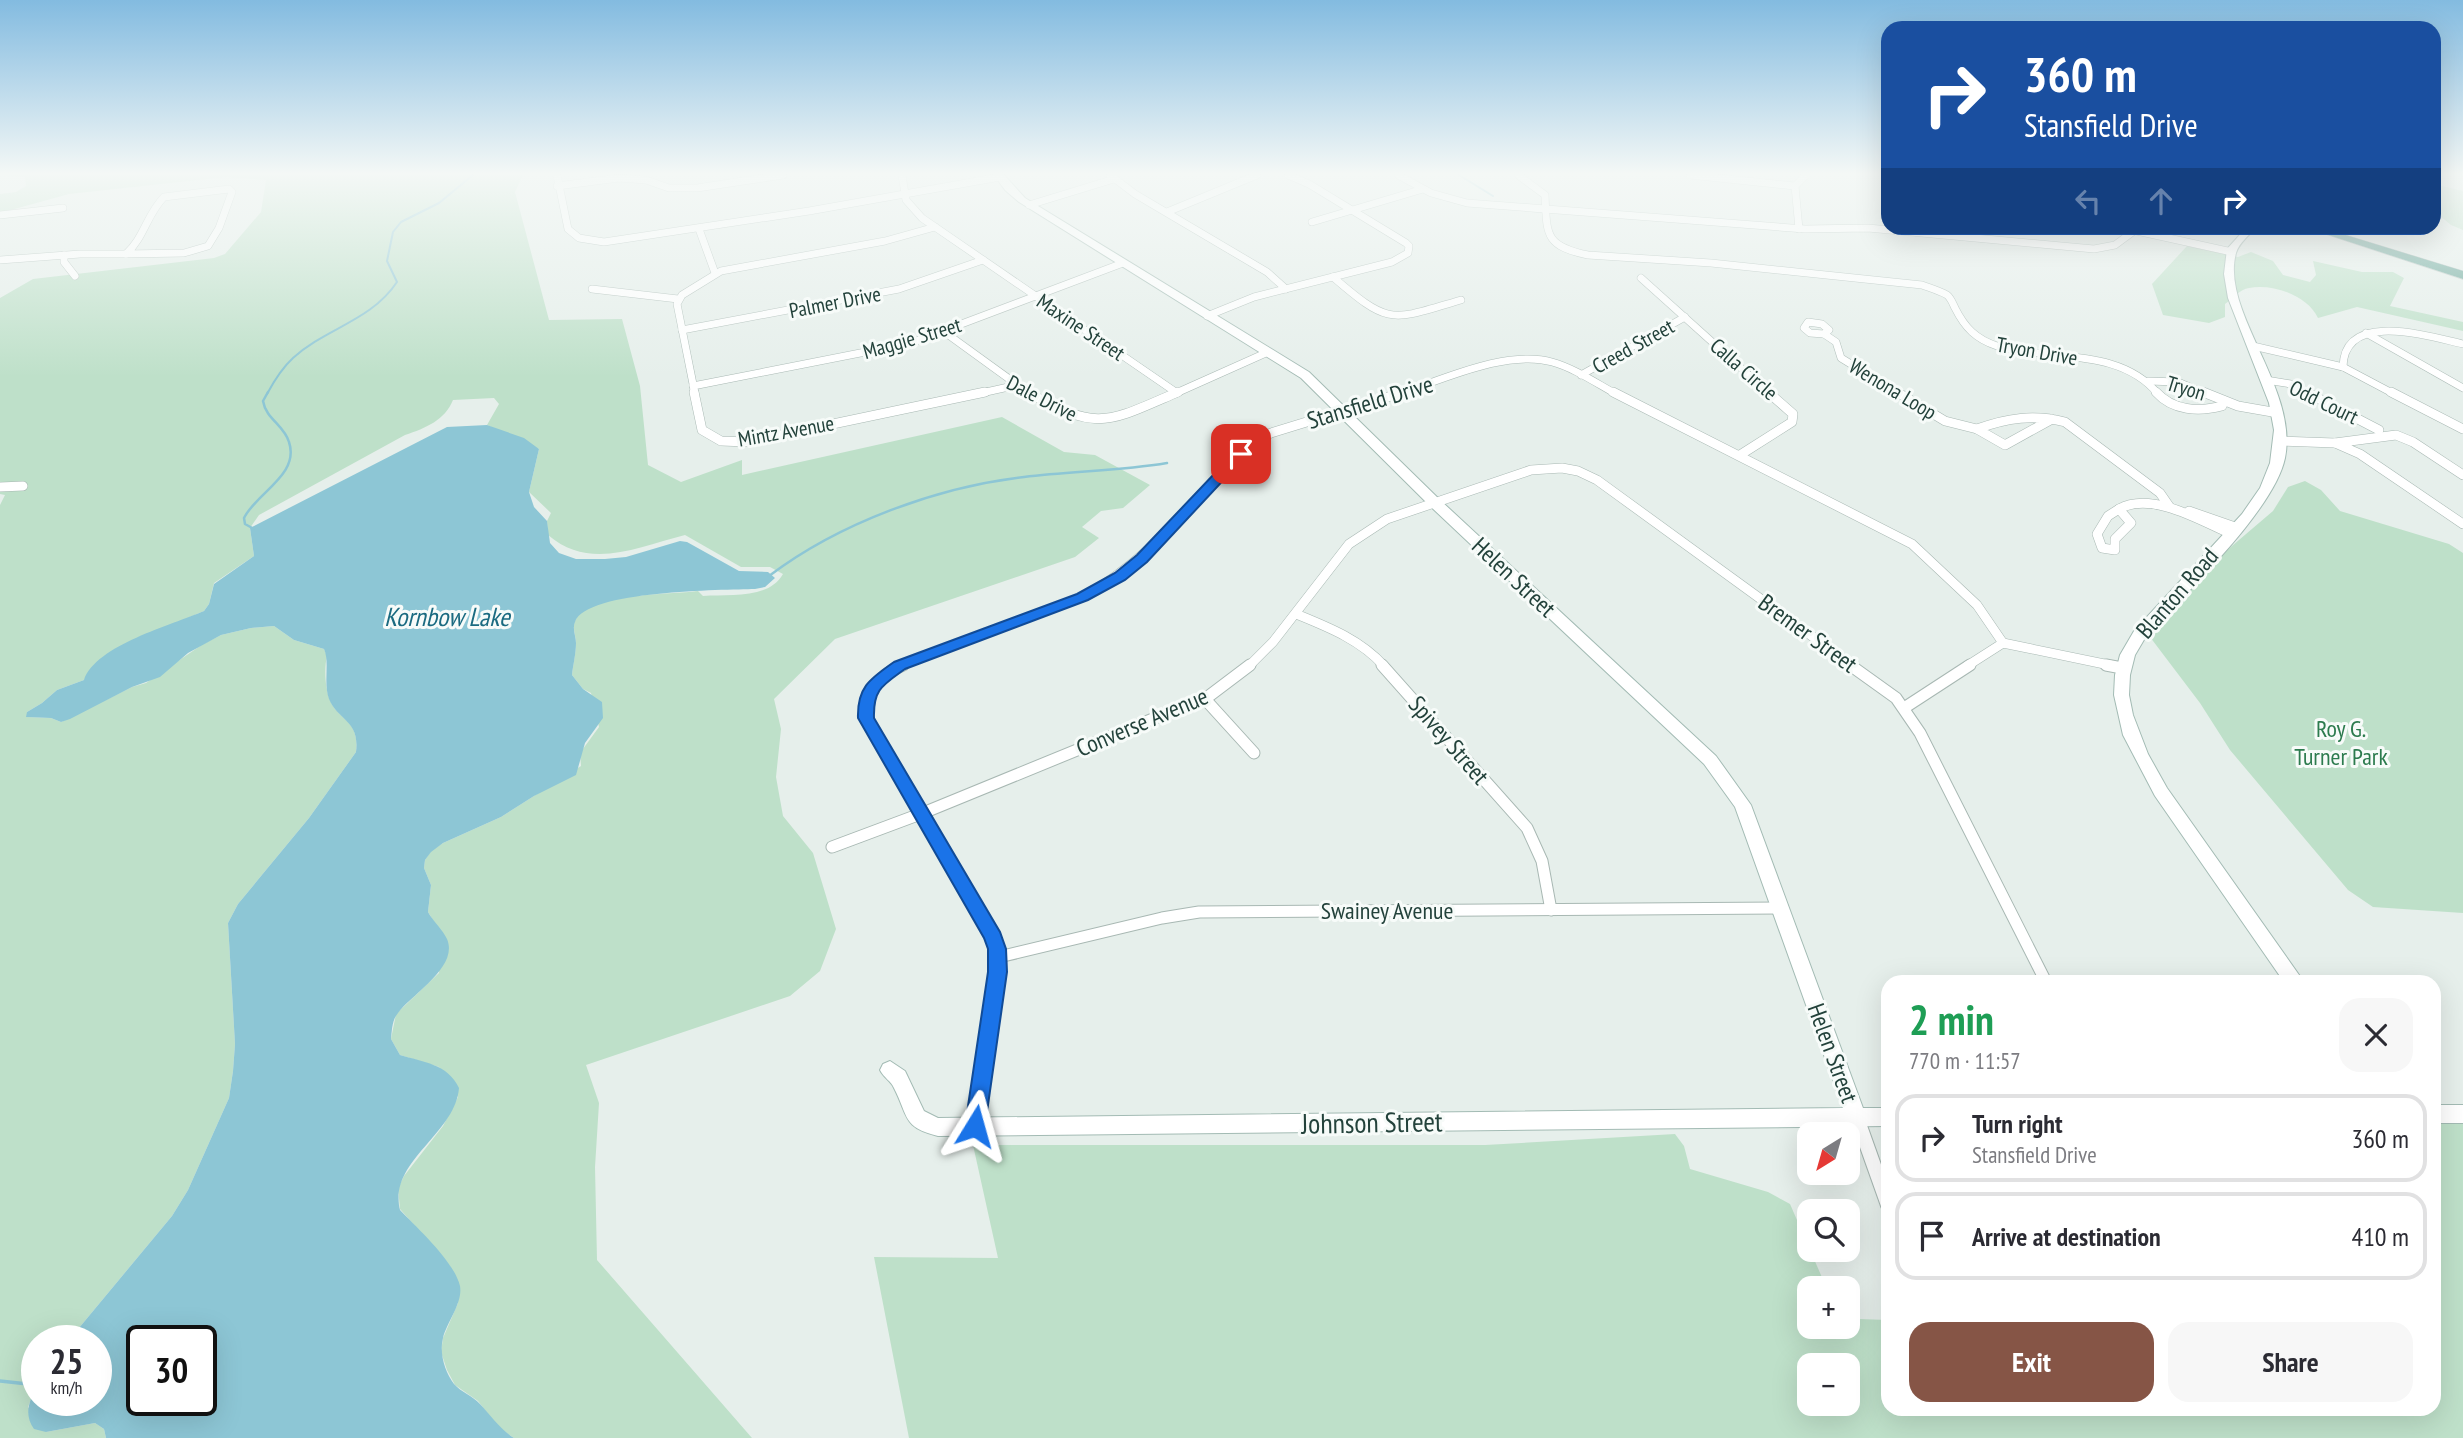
<!DOCTYPE html>
<html lang="en">
<head>
<meta charset="utf-8">
<style>
  :root { --surface:#fff; --page:#f7f7f7; --text:#2b2b33; --muted:#7c7c81; --line:#e1e1e2; --accent:#865546 }
  body { margin:0; font-family:"PT Sans Narrow",sans-serif; background:var(--page); color:var(--text); height:100vh; display:flex; flex-direction:column; font-size:26px; white-space:nowrap }
  * { box-sizing:border-box; margin:0 }
  p { font-size:23px; color:var(--muted) }
  .icon { flex:none; width:38px; height:38px; fill:none; stroke:currentColor; stroke-width:2; stroke-linecap:round; stroke-linejoin:round }
  .map { position:relative; flex:1; overflow:hidden }
  .details { position:absolute; left:1881px; top:975px; width:560px; height:441px; display:flex; flex-direction:column; background:var(--surface); border-radius:21px; box-shadow:0 7px 28px #0002 }
  .details>* { flex:none }
  .banner { position:absolute; left:1881px; top:21px; width:560px; height:214px; border-radius:21px; box-shadow:0 7px 28px #0002; background:#1a4fa0; color:#fff; overflow:hidden }
  .needle { width:46px; rotate:217deg }
  .tools { position:absolute; left:1797px; top:1122px; display:grid; gap:14px }
  .tools a { display:grid; place-items:center; width:63px; height:63px; border-radius:14px; background:var(--surface); box-shadow:0 7px 28px #0002; font-size:35px }
  .speed { position:absolute; left:21px; top:1325px; display:flex; gap:14px; font-size:35px; font-weight:700; text-align:center }
  .speed>* { display:grid; place-content:center; width:91px; height:91px; border-radius:50%; background:var(--surface); box-shadow:0 7px 28px #0002; line-height:1 }
  .speed small { font-size:18px; font-weight:400 }
  .speed .limit { border:4px solid #111; border-radius:10px; background:#fff; color:#111 }
  .pin { position:absolute; display:grid; place-items:center; width:60px; height:60px; color:#fff; margin:-30px; border-radius:14px; box-shadow:0 4px 10px #0006 }
  .me { position:absolute; width:77px; margin:-38px; rotate:8deg; stroke-linejoin:round; filter:drop-shadow(0 0 5px #0008) }
  .turn { display:flex; align-items:center; gap:24px; height:147px; padding:0 28px; font-size:32px }
  .turn .icon { width:91px; height:91px; stroke-width:2.5 }
  .turn b { display:block; font-size:49px; line-height:60px }
  .lanes { display:flex; align-items:center; height:66px; padding:0 28px; background:#0003; justify-content:center; gap:35px; direction:ltr }
  .lanes .off { opacity:.35 }
  .round { display:grid; place-items:center; flex:none; width:74px; height:74px; border-radius:21px; background:var(--page) }
  .head { display:flex; align-items:center; justify-content:space-between; height:119px; padding:0 28px }
  h1 { font-size:42px; font-weight:700; line-height:52px; color:#1e9e55 }
  .primary-button { display:flex; gap:14px; margin-top:auto; padding:14px 28px }
  .primary-button a { flex:1; height:80px; border-radius:21px; background:var(--accent); color:#fff; font-size:28px; font-weight:700; line-height:80px; text-align:center }
  .primary-button a+a { background:var(--page); color:var(--text) }
  ul { padding:0; list-style:none }
  li { display:flex; align-items:center; gap:21px; height:88px; margin:0 14px 10px; padding:0 14px; border:4px solid var(--line); border-radius:21px }
  li div { flex:1 }
  li b { display:block; font-size:26px }
  li em { font-style:normal }
  .map>svg:first-child { display:block }
  .green { fill:#bee0c9; fill-rule:evenodd }
  .water { fill:#8dc6d5; fill-rule:evenodd }
  .lines { fill:none; stroke-linecap:round; stroke-linejoin:round }
  .stream-far2 { stroke:#8dc6d5; stroke-width:2 }
  .stream-far1 { stroke:#8dc6d5; stroke-width:2.5 }
  .stream { stroke:#8dc6d5; stroke-width:3.5 }
  .street-far3-casing { stroke:#a8b8b3; stroke-width:8 }
  .street-far2-casing { stroke:#a8b8b3; stroke-width:10 }
  .street-far1-casing { stroke:#a8b8b3; stroke-width:13 }
  .street-casing { stroke:#a8b8b3; stroke-width:16 }
  .secondary-casing { stroke:#a3bbb4; stroke-width:2 }
  .primary-casing { stroke:#c1cac8; stroke-width:1 }
  .street-far3 { stroke:#fff; stroke-width:7 }
  .street-far2 { stroke:#fff; stroke-width:9 }
  .street-far1 { stroke:#fff; stroke-width:11 }
  .street { stroke:#fff; stroke-width:14 }
  .secondary { fill:#fff; fill-rule:evenodd }
  .primary { fill:#69a699; fill-rule:evenodd }
  .route { fill:#1a73e8; stroke:#114b97; stroke-width:2 }
  .labels { text-anchor:middle; dominant-baseline:central; stroke-width:6; stroke-linejoin:round; paint-order:stroke }
  .far-street-label { font-size:21px; fill:#23423b; stroke:#f7fbf9 }
  .street-label { font-size:24px; fill:#23423b; stroke:#f7fbf9 }
  .park-label { font-size:24px; fill:#2c7b4e; stroke:#f7fbf9 }
  .water-label { font-size:26px; font-style:italic; fill:#1b6b81; stroke:#f7fbf9 }
  .near-street-label { font-size:28px; fill:#23423b; stroke:#f7fbf9 }
</style>
</head>
<body>
<div class="map">
<svg width="2463" height="1438" viewBox="0 0 2463 1438">
  <rect width="100%" height="100%" fill="#e6efeb"/>
  <g class="green">
    <path d="M0 175H523L515 192 549 320 622 319 640 386 648 465 681 482 742 460V475L1002 417 1064 452 1095 455 1150 485 1123 508 1101 511 1082 527 1099 538 1075 557 835 639 774 699 781 729 776 777 783 816 813 853 836 929 820 971 790 996 586 1065 599 1103 595 1167 597 1260 752 1438H514L499 1428 478 1401 455 1385 447 1370 441 1352 443 1338 458 1303 450 1266 400 1209 398 1188 404 1176 443 1126 458 1097 439 1067 400 1055 391 1039 396 1014 439 973 441 933 428 912 431 885 424 868 425 860 431 851 443 843 501 817 581 766 580 753 599 727 591 693 583 689 572 675C573 665 576 653 576 643 576 635 572 629 575 621 587 592 671 595 698 591L703 596C729 594 768 600 783 574L770 567H741L685 535C637 547 590 571 548 535L547 521 551 513 529 492 539 449 487 425 499 404 494 398 453 400C445 420 426 428 405 435L259 515 250 528 254 556 214 583 209 604 204 611 183 620 84 680 57 690 42 703 27 712V717L51 718 61 722 132 687 146 683 203 644 221 635 251 628 274 626 294 640 324 649 327 656C324 668 325 689 330 700 338 721 360 719 356 752L309 818 238 904 228 923 235 1044 233 1071 229 1098 188 1190 172 1216 69 1340H37V1384L28 1407 46 1432 95 1423 104 1429 106 1438H0V505L5 495 0 494V298L33 279 214 258 225 254 261 212 266 180 226 177 69 194 0 213V194L16 192 26 186 25 177Z"/>
    <polygon points="2434,184 2463,191 2463,230 2451,225 2434,211"/>
    <path d="M2187 246 2238 257 2251 252 2273 261 2283 275 2310 282 2316 275 2313 261 2362 272H2393L2404 278 2390 306 2463 322V331L2357 307 2318 318C2308 296 2273 283 2249 288 2240 289 2232 299 2225 304V317L2209 323 2163 315 2152 284Z"/>
    <polygon points="2305,481 2321,490 2340,511 2449,544 2463,553 2463,913 2373,907 2348,890 2230,750 2200,703 2150,637 2212,563 2273,511 2288,487"/>
    <path d="M2434 1124H2463V1438H909L874 1257 998 1258 973 1145H1485L1675 1134 1684 1146 1690 1169 1768 1192 1790 1204 1824 1282 1829 1288H1810V1326H1848V1308L1859 1319 1888 1320V1409H2434ZM1810 1365H1848V1404H1810Z"/>
  </g>
  <path class="water" d="M487 425 524 438 539 449 529 492 534 507 547 521 550 543 559 553 576 559H605L626 557 680 541 687 542 739 571 768 572 775 578 765 587 755 589C723 590 586 590 575 622 572 629 576 636 576 643 576 654 573 665 572 675L583 689 602 702 603 718 585 743 576 775 534 796 501 817 443 843 431 852 425 860 424 868 431 885 428 912C433 921 443 930 447 939 459 967 412 994 398 1013 392 1020 392 1030 391 1039L400 1055C423 1062 448 1064 459 1088 455 1135 388 1161 400 1210 418 1229 454 1261 460 1286 463 1303 447 1322 443 1338 439 1353 445 1372 454 1384 461 1392 473 1396 480 1404 492 1417 499 1428 514 1438H106L104 1429 95 1423 46 1432 34 1429C23 1413 30 1401 37 1384V1400H96V1340H69L172 1216 188 1190 229 1098 233 1071 235 1044 228 923 238 904 309 818 356 752C360 720 338 721 329 699 323 683 330 662 324 649L294 640 274 626 251 628 221 635 188 653 160 677 132 687 70 719 61 722 51 718 26 717 27 712 42 703 57 690 84 680C96 645 172 625 204 611L209 604 214 584 254 556 250 528 447 427ZM142 1340H201V1400H142Z"/>
  <g class="lines">
    <g class="stream-far2">
      <polyline points="1459,175 1493,196"/>
      <path d="M267 394C274 381 282 368 293 358 326 328 371 321 397 282L387 261 393 232 401 222 439 203 473 175"/>
    </g>
    <g class="stream-far1">
      <path d="M254 529 245 524 244 518C256 493 300 475 289 442 284 425 266 419 263 401L268 392"/>
      <path d="M769 576C839 523 937 487 1024 477 1072 471 1120 471 1167 463"/>
    </g>
    <polyline class="stream" points="0,1381 37,1385"/>
    <g class="street-far3-casing">
      <g id="street-far3">
        <polyline points="557,175 568,229 579,238 604,242 809,211 1000,177"/>
        <polyline points="902,175 906,200 922,218 1177,393"/>
        <polyline points="1110,175 1135,194 1267,272 1286,289"/>
        <polyline points="1398,175 1431,193 1467,203 1805,229 1868,228 2094,249 2115,245 2134,231"/>
        <path d="M1518 175 1545 195C1547 234 1544 246 1588 255L1711 263 1922 285C1930 288 1940 291 1947 295 1951 298 1953 304 1955 308 1965 328 1976 339 1997 346 2049 361 2120 347 2158 394"/>
        <polyline points="1690,175 1795,186"/>
        <polyline points="557,186 619,178 646,180 669,188 697,188 783,175"/>
        <path d="M229 189 232 192 219 228 208 246 184 253 126 254C144 238 147 214 164 197Z"/>
        <polyline points="1029,205 1114,179"/>
        <polyline points="1167,212 1257,175"/>
        <polyline points="0,215 63,208"/>
        <polyline points="1312,222 1423,189"/>
        <polyline points="2123,228 2232,252"/>
        <polyline points="699,229 715,273"/>
        <polyline points="1799,229 1795,186 1806,175"/>
        <polyline points="64,255 64,262 75,276"/>
        <polyline points="0,260 80,254 126,254"/>
        <path d="M1333 277C1390 326 1390 321 1461 300"/>
        <polyline points="1641,278 1770,394"/>
        <polyline points="592,289 678,299"/>
        <polyline points="1207,316 1254,297 1392,262 1408,253 1409,246 1406,243 1309,184 1288,175"/>
        <polygon points="1808,322 1822,324 1829,330 1824,334 1810,333 1804,328"/>
        <polyline points="682,330 899,289 983,260"/>
        <polyline points="943,331 1030,394"/>
        <polyline points="2366,333 2463,388"/>
        <polyline points="1824,334 1836,342 1841,358 1900,394"/>
        <polyline points="2253,346 2343,367 2394,394"/>
        <path d="M2343 367C2344 309 2431 337 2463 344"/>
        <polyline points="1581,375 1685,317"/>
        <polyline points="2266,380 2291,384 2309,394"/>
        <polyline points="2148,381 2178,382 2206,394"/>
        <polyline points="693,386 911,343 1123,263"/>
        <polyline points="695,394 677,304 682,295 721,271 885,241 935,227"/>
        <polyline points="977,394 1013,386"/>
        <polyline points="1174,394 1268,352"/>
        <path d="M1399 394C1442 380 1507 349 1552 362 1574 368 1596 383 1616 394"/>
      </g>
    </g>
    <g class="street-far2-casing">
      <g id="street-far2">
        <polyline points="694,392 702,430 721,441 747,442 985,392"/>
        <path d="M1027 392C1099 432 1106 423 1178 392"/>
        <polyline points="1613,392 1912,544 1977,605 2003,643"/>
        <polyline points="1897,392 1945,421 1977,429"/>
        <path d="M2156 392C2173 411 2199 412 2222 406L2224 401"/>
        <polyline points="2203,392 2238,406 2278,413"/>
        <polyline points="2306,392 2379,430"/>
        <polyline points="2391,392 2463,429"/>
        <path d="M2052 419 2005 445 1977 429C2007 418 2034 414 2065 422L2160 493 2169 506"/>
        <polyline points="2280,441 2335,443"/>
        <polyline points="1740,455 1792,422 1793,414 1768,392"/>
        <polyline points="2463,475 2413,442 2396,435 2335,443 2360,454 2463,524"/>
        <polyline points="0,487 23,486"/>
        <polygon points="2119,509 2131,523 2115,539 2115,550 2102,548 2097,534 2108,516"/>
        <path d="M2119 509C2151 491 2200 520 2229 533"/>
        <polyline points="2189,511 2235,527"/>
        <path d="M1296 614C1328 627 1361 640 1384 666"/>
        <path d="M898 666 1083 597C1154 558 1197 495 1255 441L1271 433 1404 392"/>
        <polyline points="1249,666 1273,642 1349,544 1387,519 1531,470 1562,468 1578,471 1597,480 1853,666"/>
        <polyline points="1967,666 2003,643 2114,666"/>
      </g>
    </g>
    <g class="street-far1-casing">
      <g id="street-far1">
        <path d="M903 665C880 675 863 692 866 718L993 937 999 957 992 1009"/>
        <polyline points="1382,665 1527,828 1542,861 1551,910"/>
        <polyline points="1850,665 1896,698 1920,733 2046,982"/>
        <polyline points="2106,665 2122,668"/>
        <polyline points="1204,698 1254,753"/>
        <polyline points="1904,708 1970,665"/>
        <polyline points="832,847 923,813 1209,696 1250,665"/>
        <polyline points="999,957 1162,918 1199,912 1781,908"/>
      </g>
    </g>
    <g class="street-casing">
      <g id="street">
        <polyline points="1857,1118 1888,1205"/>
        <polyline points="975,1126 992,1007"/>
      </g>
    </g>
    <g class="secondary-casing">
      <g id="secondary">
        <path d="M994 175H1004L1025 198 1309 372 1440 500 1716 756 1751 805 1863 1108H1888V1126L938 1136C902 1127 909 1117 894 1088 891 1081 884 1078 880 1070L883 1064 890 1061 905 1071 924 1111 938 1118 1843 1108 1735 807 1704 764 1430 506 1301 378 1019 202 1005 190Z"/>
        <path d="M2246 228H2256C2249 235 2239 243 2236 253 2220 312 2299 388 2285 458 2274 511 2183 595 2145 638L2135 655 2130 675 2129 695 2133 715 2148 754 2167 788 2304 982H2284L2155 796 2123 735 2114 695 2115 675 2120 655 2134 631 2242 514 2260 488 2270 463 2274 430 2269 403 2228 298 2224 274 2227 249Z"/>
        <rect x="2434" y="1105" width="29" height="18"/>
      </g>
    </g>
    <g class="primary-casing">
      <polygon id="primary" points="2307,228 2323,228 2463,271 2463,279"/>
    </g>
    <use href="#street-far3" class="street-far3"/>
    <use href="#street-far2" class="street-far2"/>
    <use href="#street-far1" class="street-far1"/>
    <use href="#street" class="street"/>
    <use href="#secondary" class="secondary"/>
    <use href="#primary" class="primary"/>
  </g>
  <linearGradient id="sky" x2="0" y2="1"><stop stop-color="#83bbe0"/><stop offset="0.46" stop-color="#f4f8f6"/><stop offset="1" stop-color="#f4f8f6" stop-opacity="0"/></linearGradient>
  <rect width="2463" height="377" fill="url(#sky)"/>
  <path class="route" d="M1241 450 1247 454 1245 457 1147 562 1125 580 1088 600 905 669C883 685 873 689 874 718L1000 932 1006 949 1007 972 985 1126 982 1133 975 1136 968 1133 965 1126 988 972V949L984 938 858 718C857 687 870 679 894 662L1077 594 1115 573 1137 555 1236 451Z"/>
  <g class="labels">
    <g class="far-street-label">
      <text transform="translate(835 302) rotate(-11)">Palmer Drive</text>
      <text transform="translate(1081 327) rotate(34)">Maxine Street</text>
      <text transform="translate(912 338) rotate(-16)">Maggie Street</text>
      <text transform="translate(1633 346) rotate(-29)">Creed Street</text>
      <text transform="translate(2037 351) rotate(10)">Tryon Drive</text>
      <text transform="translate(1744 369) rotate(41)">Calla Circle</text>
      <text transform="translate(2186 388) rotate(17)">Tryon</text>
      <text transform="translate(1893 389) rotate(31)">Wenona Loop</text>
      <text transform="translate(1042 398) rotate(27)">Dale Drive</text>
      <text transform="translate(2324 402) rotate(26)">Odd Court</text>
      <text transform="translate(786 431) rotate(-10)">Mintz Avenue</text>
    </g>
    <g class="street-label">
      <text transform="translate(1370 402) rotate(-17)">Stansfield Drive</text>
      <text transform="translate(1514 577) rotate(43)">Helen Street</text>
      <text transform="translate(2177 593) rotate(-49)">Blanton Road</text>
      <text transform="translate(1808 633) rotate(36)">Bremer Street</text>
      <text transform="translate(1142 722) rotate(-23)">Converse Avenue</text>
      <text transform="translate(1449 740) rotate(49)">Spivey Street</text>
      <text x="1387" y="910">Swainey Avenue</text>
      <text transform="translate(1833 1053) rotate(70)">Helen Street</text>
    </g>
    <g class="park-label">
      <text x="2341" y="728">Roy G.<tspan x="2341" dy="28">Turner Park</tspan></text>
    </g>
    <g class="water-label">
      <text x="447" y="616">Kornbow Lake</text>
    </g>
    <g class="near-street-label">
      <text transform="translate(1372 1122) rotate(-1)">Johnson Street</text>
    </g>
  </g>
</svg>
<div class="tools">
<a><svg class="needle" viewBox="-14 -14 28 28"><path d="M0-13l5 13h-10z" fill="#e53935"/><path d="M0 13l5-13h-10z" fill="#7c7c81"/></svg></a>
<a><svg class="icon" aria-label="search" viewBox="0 0 24 24"><circle cx="10" cy="10" r="6"/><path d="M15 15l6 6"/></svg></a>
<a>+</a>
<a>−</a>
</div>
<div class="speed"><div>25<small>km/h</small></div><div class="limit">30</div></div>
<div class="pin" style="left:1241px;top:454px;background:#d93025"><svg class="icon" aria-label="arrive" viewBox="0 0 24 24"><path d="M6 21V4h12l-3 4 3 4H6"/></svg></div>
<svg class="me" style="left:975px;top:1126px" viewBox="-20 -20 40 40"><path d="M0-17L14 15 0 8-14 15z" fill="#1a73e8" stroke="#fff" stroke-width="4"/></svg>
<div class="banner">
<div class="turn"><svg class="icon" aria-label="right" viewBox="0 0 24 24"><path d="M7 20v-9h11M14 6l5 5-5 5"/></svg><div><b>360 m</b>Stansfield Drive</div></div>
<div class="lanes"><svg class="icon off" aria-label="left" viewBox="0 0 24 24"><path d="M17 20v-9H6M10 6l-5 5 5 5"/></svg><svg class="icon off" aria-label="ahead" viewBox="0 0 24 24"><path d="M12 20V5M6 11l6-6 6 6"/></svg><svg class="icon" aria-label="right" viewBox="0 0 24 24"><path d="M7 20v-9h11M14 6l5 5-5 5"/></svg></div>
</div>
<section class="details">
<div class="head"><div><h1>2 min</h1><p>770 m · 11:57</p></div><a class="round"><svg class="icon" aria-label="close" viewBox="0 0 24 24"><path d="M6 6l12 12M18 6L6 18"/></svg></a></div>
<ul>
<li><svg class="icon" aria-label="right" viewBox="0 0 24 24"><path d="M7 20v-9h11M14 6l5 5-5 5"/></svg><div><b>Turn right</b><p>Stansfield Drive</p></div><em>360 m</em></li>
<li><svg class="icon" aria-label="arrive" viewBox="0 0 24 24"><path d="M6 21V4h12l-3 4 3 4H6"/></svg><div><b>Arrive at destination</b></div><em>410 m</em></li>
</ul>
<div class="primary-button"><a>Exit</a><a>Share</a></div>
</section>
</div>
</body>
</html>
